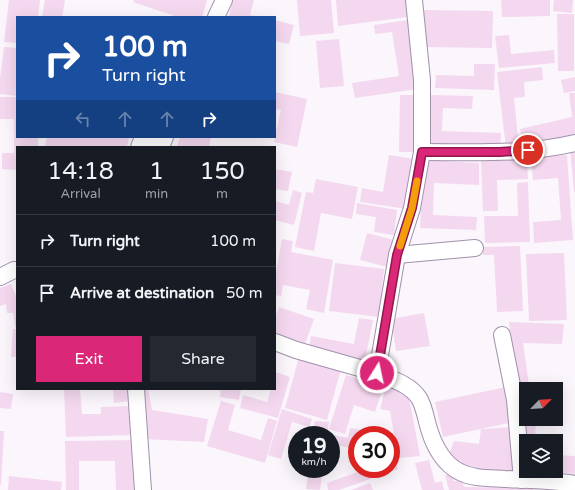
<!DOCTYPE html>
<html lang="en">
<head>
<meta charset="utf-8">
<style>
  :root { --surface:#171b24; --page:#242831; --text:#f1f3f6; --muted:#9ea1a6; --line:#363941; --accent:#db2777 }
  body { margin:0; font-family:"Varela Round",sans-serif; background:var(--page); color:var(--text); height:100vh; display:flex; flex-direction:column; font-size:15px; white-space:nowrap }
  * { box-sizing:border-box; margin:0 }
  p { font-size:13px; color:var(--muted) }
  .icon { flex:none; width:22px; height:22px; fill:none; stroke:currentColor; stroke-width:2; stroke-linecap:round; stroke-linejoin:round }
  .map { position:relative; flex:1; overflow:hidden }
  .drawer { position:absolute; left:16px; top:146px; width:260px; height:244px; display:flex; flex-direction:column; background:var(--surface); border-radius:0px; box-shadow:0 4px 16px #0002 }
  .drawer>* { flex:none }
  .guide { position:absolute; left:16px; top:16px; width:260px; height:122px; border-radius:0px; box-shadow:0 4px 16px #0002; background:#1a4fa0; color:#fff; overflow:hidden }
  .needle { width:26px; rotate:65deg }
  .tools { position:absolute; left:519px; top:382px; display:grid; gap:8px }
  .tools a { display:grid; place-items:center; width:44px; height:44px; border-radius:0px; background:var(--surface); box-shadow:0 4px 16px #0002; font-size:20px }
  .speed { position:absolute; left:288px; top:426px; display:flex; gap:8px; font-size:20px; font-weight:700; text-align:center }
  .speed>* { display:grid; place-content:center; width:52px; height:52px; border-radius:50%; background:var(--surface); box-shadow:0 4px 16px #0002; line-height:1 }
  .speed small { font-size:10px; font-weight:400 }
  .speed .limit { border:6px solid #d22; background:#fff; color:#111 }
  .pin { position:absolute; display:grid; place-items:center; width:34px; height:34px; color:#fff; margin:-17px; border:2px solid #fff; border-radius:50%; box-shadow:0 1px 4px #0007 }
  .me { position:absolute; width:44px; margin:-22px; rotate:10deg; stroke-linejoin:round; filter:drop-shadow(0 0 3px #0008) }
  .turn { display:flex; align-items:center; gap:14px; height:84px; padding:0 20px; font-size:18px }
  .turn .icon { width:52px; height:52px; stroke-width:2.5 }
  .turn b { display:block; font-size:28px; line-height:34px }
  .lanes { display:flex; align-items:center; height:38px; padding:0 20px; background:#0003; justify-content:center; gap:20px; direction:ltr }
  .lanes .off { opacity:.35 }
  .eta { display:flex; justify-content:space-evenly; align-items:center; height:68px; text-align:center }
  .eta b { font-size:24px; font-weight:600; line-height:28px }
  .cta { display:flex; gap:8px; margin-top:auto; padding:8px 20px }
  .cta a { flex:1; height:46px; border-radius:0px; background:var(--accent); color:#fff; font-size:16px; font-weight:600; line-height:46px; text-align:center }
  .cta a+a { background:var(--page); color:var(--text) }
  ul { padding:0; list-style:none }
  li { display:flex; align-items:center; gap:12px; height:52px; padding:0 20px; border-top:1px solid var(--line) }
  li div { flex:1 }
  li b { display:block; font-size:15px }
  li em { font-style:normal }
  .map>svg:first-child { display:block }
  .building { fill:#f4d8ef }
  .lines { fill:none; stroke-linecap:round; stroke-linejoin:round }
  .street-casing { stroke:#a091ac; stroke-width:18 }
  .street { stroke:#fff; stroke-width:16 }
  .route-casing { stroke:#8e194d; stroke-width:10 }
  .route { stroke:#db2777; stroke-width:7 }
  .slow { stroke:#f59e0b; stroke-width:7 }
</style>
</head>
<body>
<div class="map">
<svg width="575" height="490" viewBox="0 0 575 490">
  <rect width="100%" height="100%" fill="#faf6fc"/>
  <g class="building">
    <polygon points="9,0 40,0 38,17 17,17 17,43 4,42"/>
    <polygon points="45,0 65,0 62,17 42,17"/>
    <polygon points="134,0 207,0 202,17 178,17 133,2"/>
    <polygon points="232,0 254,0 250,15 258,17 229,17"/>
    <polygon points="297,0 331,0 334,33 300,36"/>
    <polygon points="336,0 407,0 408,17 338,26"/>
    <polygon points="501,0 550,0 550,16 502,17"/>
    <polygon points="554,0 573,0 572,13 553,11"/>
    <polygon points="424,10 493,11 492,48 423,47"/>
    <polygon points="557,14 574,14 574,71 558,71"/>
    <polygon points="275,20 294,25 289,44 275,41"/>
    <polygon points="408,20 418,89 355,98 352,83 399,76 392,32 375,34 374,25"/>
    <polygon points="509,35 511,54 554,50 555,63 499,68 495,36"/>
    <polygon points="339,39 344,86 320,88 316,41"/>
    <polygon points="4,47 17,48 17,96 0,94 0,78"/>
    <polygon points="474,64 495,64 494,90 435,88 436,75 474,76"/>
    <polygon points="542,67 543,80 524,82 525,97 514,98 519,147 506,148 497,72"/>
    <polygon points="575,77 575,91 564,93 561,80"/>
    <polygon points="275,92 307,99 297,147 274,142 281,110 275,109"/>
    <polygon points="569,93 575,93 575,136 524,147 520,129 572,117"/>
    <polygon points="400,95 417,95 416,152 399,152"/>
    <polygon points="430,95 473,96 472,109 443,108 442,131 501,133 500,150 428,147"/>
    <polygon points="0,97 17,97 17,137 38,137 38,147 17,147 17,170 2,169 2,153 14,153 14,119 0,119"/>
    <polygon points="47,137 129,137 127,147 45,147"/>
    <polygon points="180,137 211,137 209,147 177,147"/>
    <polygon points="575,148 575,192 574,192 570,149"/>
    <polygon points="389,155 415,159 406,209 360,202 362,188 383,192"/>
    <polygon points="567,155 573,240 534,243 533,222 561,220 558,178 533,180 531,157"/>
    <polygon points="527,159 528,179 497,180 498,211 483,211 481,160"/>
    <polygon points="423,160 479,163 479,185 434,183 433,215 477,217 476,230 420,228"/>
    <polygon points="275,169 292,172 288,191 275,189"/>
    <polygon points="316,179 358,187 352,219 321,213 314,251 295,247 306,192 313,193"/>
    <polygon points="528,182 530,242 485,243 484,216 518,216 517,183"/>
    <polygon points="293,190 302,193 294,225 275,220 275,201 289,205"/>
    <polygon points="357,203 397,210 394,235 374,232 376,217 356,214"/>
    <polygon points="367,233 394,240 387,267 360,260"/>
    <polygon points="282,239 293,241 291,252 333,260 324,313 306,309 310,290 283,285 281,296 275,295 275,279"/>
    <polygon points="520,246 523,311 497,312 494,255 483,255 483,247"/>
    <polygon points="564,253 567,320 529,321 526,254"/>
    <polygon points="335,263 384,269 379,317 329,311"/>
    <polygon points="11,284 16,296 17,295 17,327 15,327 13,313 7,313 6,304 0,306 0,288"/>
    <polygon points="279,307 314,319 305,344 275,333 275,318"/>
    <polygon points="424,313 430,346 396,351 391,319"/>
    <polygon points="359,318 373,320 365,360 309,349 311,336 354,344"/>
    <polygon points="509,322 564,324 562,344 523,343 529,385 563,388 563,403 556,402 556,389 526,389 526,399 517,398"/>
    <polygon points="13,329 17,329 17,357 11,357"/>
    <polygon points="299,357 341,369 327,420 285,408"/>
    <polygon points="276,372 290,377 278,418 240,408 243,395 267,402 271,389 275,389"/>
    <polygon points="346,375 370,382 371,378 385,382 375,412 354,405 345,434 329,429"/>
    <polygon points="386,386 408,392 420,456 398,458 390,411 380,409"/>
    <polygon points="506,387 513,422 443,437 435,402"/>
    <polygon points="64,389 80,389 82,414 101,414 101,407 132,406 133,435 66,437"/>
    <polygon points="113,389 129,389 131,401 114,403"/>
    <polygon points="139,389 148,389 152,410 208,419 204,442 144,439"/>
    <polygon points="213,389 241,389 239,400 220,397 221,391"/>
    <polygon points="0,392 13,394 11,409 0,408"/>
    <polygon points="221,401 235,405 228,430 261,440 268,418 277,421 265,463 207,446"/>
    <polygon points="282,409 312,419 309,427 292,422 281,459 268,455"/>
    <polygon points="526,419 536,419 535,441 526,441 523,470"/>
    <polygon points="315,421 329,422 327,435 313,435"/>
    <polygon points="513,427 517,475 481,472 448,457 454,441 479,444 481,429"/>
    <polygon points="350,428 372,432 371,435 357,435 357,461 354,461 356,449 331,444 333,435 348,438"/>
    <polygon points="0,431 4,431 1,485 0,485"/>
    <polygon points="136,440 137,490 116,490 115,461 79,461 79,490 66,490 65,441"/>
    <polygon points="556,455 575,456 575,474 556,472"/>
    <polygon points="394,459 398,469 339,490 328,490 327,483 366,469 391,469 391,460"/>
    <polygon points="429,460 435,483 442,481 444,490 422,490 415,463"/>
    <polygon points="309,469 323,469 320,490 306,489"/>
    <polygon points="445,475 452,475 454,481 462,480 464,487 532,488 533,490 449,490"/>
    <polygon points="9,476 62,482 61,490 8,490"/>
    <polygon points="370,483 373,490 351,490"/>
  </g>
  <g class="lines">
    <g class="street-casing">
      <g id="street">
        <path d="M414 0 422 80V152L412 208 397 255 377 373C391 379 410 384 419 398 425 408 426 421 430 432 435 448 445 465 460 472 474 479 490 478 505 479 529 480 552 480 575 484"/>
        <polyline points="216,17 224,0"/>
        <polyline points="139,147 142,140 163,142 165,137"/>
        <path d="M422 152C473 152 525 155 575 143"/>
        <polyline points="397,255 475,248"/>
        <polyline points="0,277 14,270 17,270"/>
        <polyline points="502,335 515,400 522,480"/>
        <polyline points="275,342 296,350 377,373"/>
        <polyline points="136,389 143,490"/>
      </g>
    </g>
    <use href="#street" class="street"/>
  </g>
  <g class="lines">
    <g class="route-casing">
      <polyline id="route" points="377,373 397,255 412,208 422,152 500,152 528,150"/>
    </g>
    <use href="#route" class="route"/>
    <polyline class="slow" points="400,246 412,208 417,181"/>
  </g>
</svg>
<div class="tools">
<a><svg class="needle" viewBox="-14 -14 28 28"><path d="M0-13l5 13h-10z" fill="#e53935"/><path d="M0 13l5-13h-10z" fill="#9ea1a6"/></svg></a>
<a><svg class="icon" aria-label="layers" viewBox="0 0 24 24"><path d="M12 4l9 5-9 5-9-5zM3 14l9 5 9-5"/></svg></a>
</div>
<div class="speed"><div>19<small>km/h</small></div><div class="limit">30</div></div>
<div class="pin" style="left:528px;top:150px;background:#d93025"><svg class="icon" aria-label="arrive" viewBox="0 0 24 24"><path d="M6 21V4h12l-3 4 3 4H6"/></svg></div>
<svg class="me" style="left:377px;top:373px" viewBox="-20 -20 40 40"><circle r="17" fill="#db2777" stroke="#fff" stroke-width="3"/><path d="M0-11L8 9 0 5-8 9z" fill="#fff"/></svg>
<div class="guide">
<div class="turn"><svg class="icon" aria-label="right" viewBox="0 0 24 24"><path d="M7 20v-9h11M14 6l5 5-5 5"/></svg><div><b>100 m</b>Turn right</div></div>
<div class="lanes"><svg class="icon off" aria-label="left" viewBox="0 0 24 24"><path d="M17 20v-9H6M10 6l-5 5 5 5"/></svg><svg class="icon off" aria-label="ahead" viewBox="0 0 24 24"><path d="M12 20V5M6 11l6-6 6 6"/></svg><svg class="icon off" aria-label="ahead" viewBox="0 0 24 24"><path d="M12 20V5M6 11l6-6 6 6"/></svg><svg class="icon" aria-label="right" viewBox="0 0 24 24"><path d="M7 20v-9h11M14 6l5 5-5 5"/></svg></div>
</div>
<section class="drawer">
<div class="eta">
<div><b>14:18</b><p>Arrival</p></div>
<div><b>1</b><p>min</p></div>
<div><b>150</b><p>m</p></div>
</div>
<ul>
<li><svg class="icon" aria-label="right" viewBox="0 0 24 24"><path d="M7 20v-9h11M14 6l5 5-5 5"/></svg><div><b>Turn right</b></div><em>100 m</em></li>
<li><svg class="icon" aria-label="arrive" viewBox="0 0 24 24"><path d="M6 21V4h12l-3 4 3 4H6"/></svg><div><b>Arrive at destination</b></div><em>50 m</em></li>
</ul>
<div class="cta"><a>Exit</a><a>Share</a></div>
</section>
</div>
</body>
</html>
